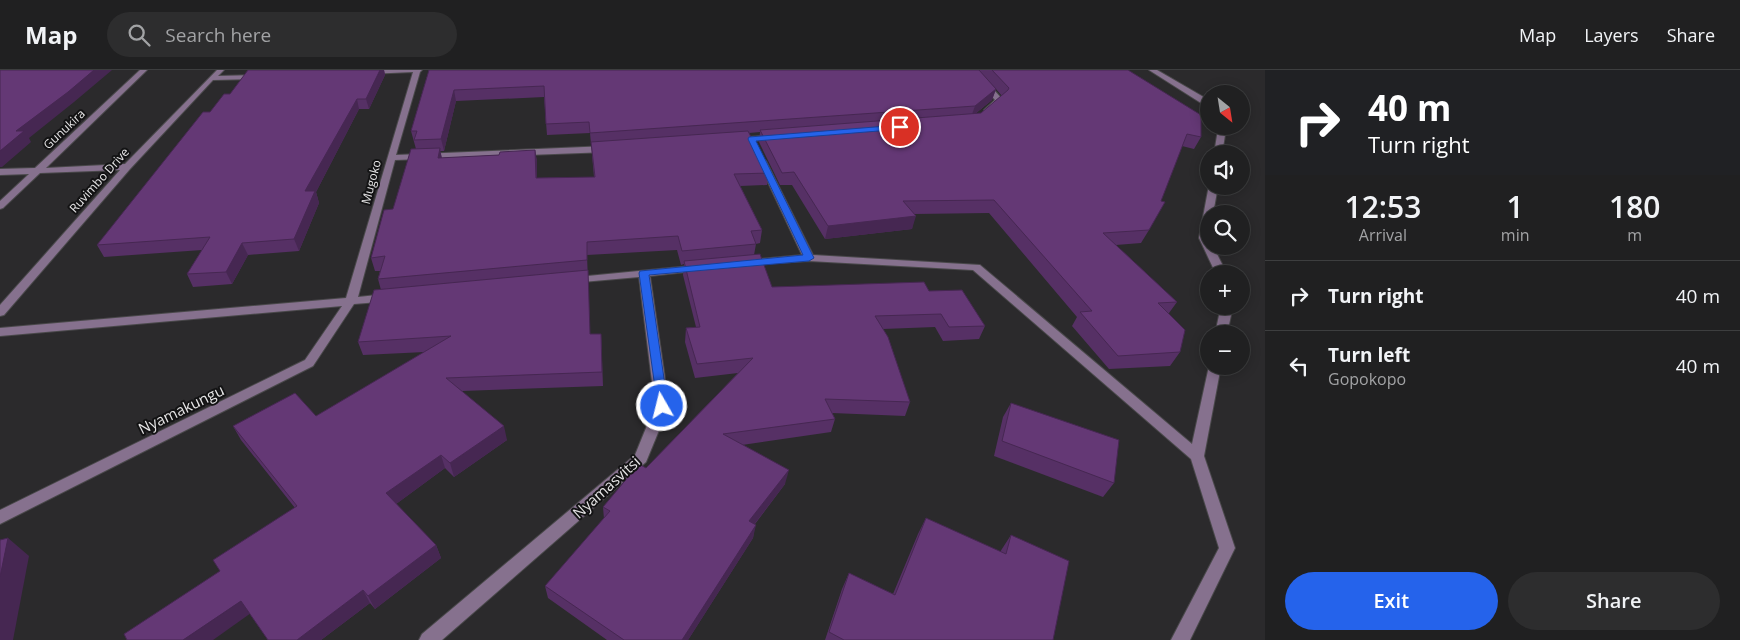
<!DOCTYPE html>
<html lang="en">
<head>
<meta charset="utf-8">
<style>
  :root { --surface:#202021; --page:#2d2d2e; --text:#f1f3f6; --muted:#a2a3a5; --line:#3d3e3f; --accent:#2563eb }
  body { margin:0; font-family:"Open Sans",sans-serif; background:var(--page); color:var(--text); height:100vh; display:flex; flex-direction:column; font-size:19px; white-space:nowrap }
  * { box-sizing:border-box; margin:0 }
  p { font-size:16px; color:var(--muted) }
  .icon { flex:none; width:28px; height:28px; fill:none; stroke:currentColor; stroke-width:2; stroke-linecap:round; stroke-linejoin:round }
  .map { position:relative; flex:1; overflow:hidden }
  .side { display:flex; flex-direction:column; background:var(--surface); width:475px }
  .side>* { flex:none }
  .banner { background:#202124; color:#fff; overflow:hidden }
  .needle { width:32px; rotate:150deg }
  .fabs { position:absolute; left:1200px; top:15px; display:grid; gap:10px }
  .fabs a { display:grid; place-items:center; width:50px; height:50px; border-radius:50%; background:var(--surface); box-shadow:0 2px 12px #0003,0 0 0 1px var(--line); font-size:25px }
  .pin { position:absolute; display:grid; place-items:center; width:42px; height:42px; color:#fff; margin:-21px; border:2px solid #fff; border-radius:50%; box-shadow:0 1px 5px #0007 }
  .me { position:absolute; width:55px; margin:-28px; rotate:352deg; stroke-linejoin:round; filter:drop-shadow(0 0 4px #0008) }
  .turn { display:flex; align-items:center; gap:18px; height:105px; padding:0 20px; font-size:22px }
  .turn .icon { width:65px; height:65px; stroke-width:2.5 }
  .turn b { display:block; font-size:35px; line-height:42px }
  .eta { display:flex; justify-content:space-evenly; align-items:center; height:85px; text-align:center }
  .eta b { font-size:30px; font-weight:600; line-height:35px }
  .action { display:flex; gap:10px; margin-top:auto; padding:10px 20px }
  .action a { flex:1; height:58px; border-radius:30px; background:var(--accent); color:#fff; font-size:20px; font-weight:600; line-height:58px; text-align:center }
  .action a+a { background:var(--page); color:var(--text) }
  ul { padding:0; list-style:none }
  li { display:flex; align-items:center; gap:15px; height:70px; padding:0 20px; border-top:1px solid var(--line) }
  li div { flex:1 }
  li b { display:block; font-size:19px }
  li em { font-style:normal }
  header { display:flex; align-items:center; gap:30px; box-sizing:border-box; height:70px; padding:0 25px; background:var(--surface); border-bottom:1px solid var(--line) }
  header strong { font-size:24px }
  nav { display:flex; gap:28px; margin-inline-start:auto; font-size:18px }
  .search { width:350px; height:45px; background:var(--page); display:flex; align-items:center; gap:12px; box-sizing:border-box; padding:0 18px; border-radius:28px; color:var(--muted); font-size:19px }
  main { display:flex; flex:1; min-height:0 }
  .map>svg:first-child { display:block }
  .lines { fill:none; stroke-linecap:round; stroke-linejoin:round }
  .minor-casing { stroke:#49484a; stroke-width:2 }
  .minor { fill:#86718e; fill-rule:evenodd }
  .wall { fill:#563065; fill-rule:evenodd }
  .shaded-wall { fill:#462752 }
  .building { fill:#643875; stroke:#462752 }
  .route { fill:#2563eb; stroke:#184099 }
  .labels { text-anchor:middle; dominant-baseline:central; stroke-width:4; stroke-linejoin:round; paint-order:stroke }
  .far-street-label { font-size:12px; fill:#e6e5e6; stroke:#131314 }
  .street-label { font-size:15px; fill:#e6e5e6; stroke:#131314 }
</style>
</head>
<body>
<header>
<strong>Map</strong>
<div class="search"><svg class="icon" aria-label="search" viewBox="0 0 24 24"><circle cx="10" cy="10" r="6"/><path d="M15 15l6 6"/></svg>Search here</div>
<nav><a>Map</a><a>Layers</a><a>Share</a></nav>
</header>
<main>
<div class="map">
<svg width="1265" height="570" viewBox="0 0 1265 570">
  <rect width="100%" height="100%" fill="#2b2a2c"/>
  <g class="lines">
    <g class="minor-casing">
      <g id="minor">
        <polygon points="140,0 147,0 46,98 125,94 217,0 224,0 218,6 258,5 262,7 258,9 213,10 130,99 4,245 0,246 0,235 120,100 40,103 3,138 0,139 0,131 29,104 0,105 0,99 35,98"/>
        <polygon points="422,0 420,2 396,85 608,76 612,79 608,82 395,90 358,227 387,224 393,228 391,231 354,234 313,296 0,454 0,440 305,290 342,236 0,266 0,258 346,228 413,2 368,4 365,2 368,0"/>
        <polygon points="969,0 976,0 1003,30 991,42 984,40 995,30"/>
        <polygon points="1149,0 1157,0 1207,29 1209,32 1209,40 1201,33"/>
        <polygon points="1216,56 1224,56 1226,59 1222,84 1214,84 1218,59"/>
        <polygon points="775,65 778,65 778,69 735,72 731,70 735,68"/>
        <polygon points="762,88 766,91 813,185 980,195 1192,374 1209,296 1221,296 1204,386 1235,478 1190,570 1171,570 1219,478 1191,389 973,200 809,191 744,195 743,193 748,190 802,185 758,91"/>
        <polygon points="1209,115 1218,116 1213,144 1209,144 1209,176 1213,176 1227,204 1216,204 1199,168"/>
        <polygon points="700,195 704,196 705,198 704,200 650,206 669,336 646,392 442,570 419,570 422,564 635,385 655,336 639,207 571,213 567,212 565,210 567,208"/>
        <polygon points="1221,236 1233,236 1227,264 1215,264"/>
      </g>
    </g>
    <use href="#minor" class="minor"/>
  </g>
  <g class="wall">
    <polygon points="256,0 384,0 385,5 369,39 359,39 316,122 319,133 299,181 248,185 232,214 193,217 187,204 202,180 104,187 97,175 210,42"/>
    <path d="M429 0H1128L1201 67 1194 79 1182 76 1149 160 1141 173 1116 175 1177 232 1169 243 1180 282 1170 296 1109 299 1072 256 1077 247 989 143 914 144 912 159 825 169 792 115H780L759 72 760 62 749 63 769 103 767 115 740 116 762 160 760 173 756 174 754 185 772 217 929 221 985 256 979 269 943 271 935 257 883 259 910 332 905 346 832 343 835 349 831 362 742 375 785 414 755 454 753 468 688 570H607L548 528 545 516 604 449 603 437 646 398 738 303 695 308 685 272 686 258 696 257 683 205 684 194 681 195 677 180 587 185 590 264H601L603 316 462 321 507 370 454 407 445 398 396 434 436 475 441 488 375 539 370 533 321 570H268L220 501 295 438 241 370 233 356 316 346 425 282 363 285 358 272 381 220 378 209 380 201H375L371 188 393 139 416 79 411 61ZM996 19 1002 26 981 43 975 44 992 30ZM544 27 547 65 590 63 594 107 537 108V92L535 80 499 85 442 88 440 81H444L456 31Z"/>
    <polygon points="1011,333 1114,413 1103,427 994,386 1003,347"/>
    <polygon points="926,448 1000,482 1011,465 1053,570 825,570 842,519 849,503 893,524 918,464"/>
  </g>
  <g class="shaded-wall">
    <polygon points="94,0 112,0 74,32 29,68 31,72 2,97 0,97 0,81 16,61"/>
    <polygon points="380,0 384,0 385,5 369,39 366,29"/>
    <polygon points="996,19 992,30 971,47 975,36"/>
    <polygon points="454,20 456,31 444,81 441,69"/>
    <polygon points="357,29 359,39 316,122 319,133 299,181 294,169 305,121"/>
    <polygon points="440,78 442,90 438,88"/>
    <polygon points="535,80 537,92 537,121 536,108"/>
    <polygon points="916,146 912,159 825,169 828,156"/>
    <polygon points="242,173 248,185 232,214 226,202"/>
    <polygon points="504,356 507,370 454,407 450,393"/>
    <polygon points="441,385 445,398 392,437 386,423"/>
    <polygon points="789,400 785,414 746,465 749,451"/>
    <polygon points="756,455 753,468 688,570 682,570"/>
    <polygon points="8,468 29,486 13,570 0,570 0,507"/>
    <polygon points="436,475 441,488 375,539 368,526"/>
    <polygon points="363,520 370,533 321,570 297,570"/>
    <polygon points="241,531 251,543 213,570 183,570"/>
  </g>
  <g class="building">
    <polygon points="0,0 94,0 68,22 16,61 24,61 0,81"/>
    <polygon points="248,0 380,0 366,29 357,29 305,121 315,121 294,169 242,173 226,202 187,204 210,167 97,175 203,42 210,42 224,24 230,24"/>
    <polygon points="429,0 979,0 996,19 975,36 590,63 589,52 546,54 544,16 454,20 441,69 414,70 417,61 411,61"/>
    <polygon points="992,0 1128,0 1201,45 1201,67 1187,64 1161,131 1165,132 1149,160 1103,163 1177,232 1158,233 1185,260 1180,282 1118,286 1080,242 1092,241 994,130 903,131 916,146 828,156 794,102 782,103 760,60 981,43 1008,20 1009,18"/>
    <polygon points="748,61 769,103 734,104 762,160 751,161 756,174 682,181 678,166 587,172 587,190 378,209 385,186 371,188 384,140 393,139 411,79 440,78 438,88 499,85 500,82 535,80 536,108 595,107 591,72"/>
    <polygon points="760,184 772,217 924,212 929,221 962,220 985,256 949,257 941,244 875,246 888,267 910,332 825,329 835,349 723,364 789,400 749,451 756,455 682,570 624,570 545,516 610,441 603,437 639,394 646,398 753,288 697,294 686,258 700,257 684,191"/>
    <polygon points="588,200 590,264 601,264 602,302 446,308 504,356 450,393 441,385 386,423 436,475 368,526 363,520 297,570 268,570 241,531 183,570 127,570 124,564 220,501 213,490 297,436 233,356 295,323 316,346 451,266 358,272 374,220"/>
    <polygon points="1011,333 1119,370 1114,413 1002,371"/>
    <polygon points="926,448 1006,484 1011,465 1069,491 1053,570 844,570 829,562 849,503 895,525"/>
    <polygon points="8,468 0,507 0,470"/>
  </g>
  <polygon class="route" points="900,55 904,57 903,59 756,71 814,188 809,191 649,205 668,336 666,339 658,339 639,203 640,201 803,185 748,69 749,67"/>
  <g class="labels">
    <g class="far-street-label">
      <text transform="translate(64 59) rotate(-43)">Gunukira</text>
      <text transform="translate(99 110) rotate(-48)">Ruvimbo Drive</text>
      <text transform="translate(371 112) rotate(-75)">Mugoko</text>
    </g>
    <g class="street-label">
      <text transform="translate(181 339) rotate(-26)">Nyamakungu</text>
      <text transform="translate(606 417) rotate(-42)">Nyamasvitsi</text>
    </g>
  </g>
</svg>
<div class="fabs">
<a><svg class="needle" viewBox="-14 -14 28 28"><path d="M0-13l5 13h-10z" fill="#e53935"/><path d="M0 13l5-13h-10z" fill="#a2a3a5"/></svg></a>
<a><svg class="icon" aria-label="sound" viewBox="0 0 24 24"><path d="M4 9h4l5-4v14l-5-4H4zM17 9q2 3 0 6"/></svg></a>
<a><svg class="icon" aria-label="search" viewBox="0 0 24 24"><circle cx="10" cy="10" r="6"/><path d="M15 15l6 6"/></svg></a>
<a>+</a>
<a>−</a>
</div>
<div class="pin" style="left:900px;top:57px;background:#d93025"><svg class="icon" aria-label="arrive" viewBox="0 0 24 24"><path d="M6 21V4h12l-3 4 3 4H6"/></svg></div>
<svg class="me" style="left:662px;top:336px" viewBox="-20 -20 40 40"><circle r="17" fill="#2563eb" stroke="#fff" stroke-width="3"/><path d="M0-11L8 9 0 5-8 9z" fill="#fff"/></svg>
</div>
<section class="side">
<div class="banner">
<div class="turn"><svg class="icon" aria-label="right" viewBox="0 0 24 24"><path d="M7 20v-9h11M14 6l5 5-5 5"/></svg><div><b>40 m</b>Turn right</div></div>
</div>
<div class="eta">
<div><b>12:53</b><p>Arrival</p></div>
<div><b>1</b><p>min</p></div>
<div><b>180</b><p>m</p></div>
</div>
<ul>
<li><svg class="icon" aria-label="right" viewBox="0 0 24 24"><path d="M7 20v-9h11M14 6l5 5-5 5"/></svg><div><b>Turn right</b></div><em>40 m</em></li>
<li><svg class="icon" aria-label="left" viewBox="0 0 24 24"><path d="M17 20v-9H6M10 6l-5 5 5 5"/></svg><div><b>Turn left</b><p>Gopokopo</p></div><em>40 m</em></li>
</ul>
<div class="action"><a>Exit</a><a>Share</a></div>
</section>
</main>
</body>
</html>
